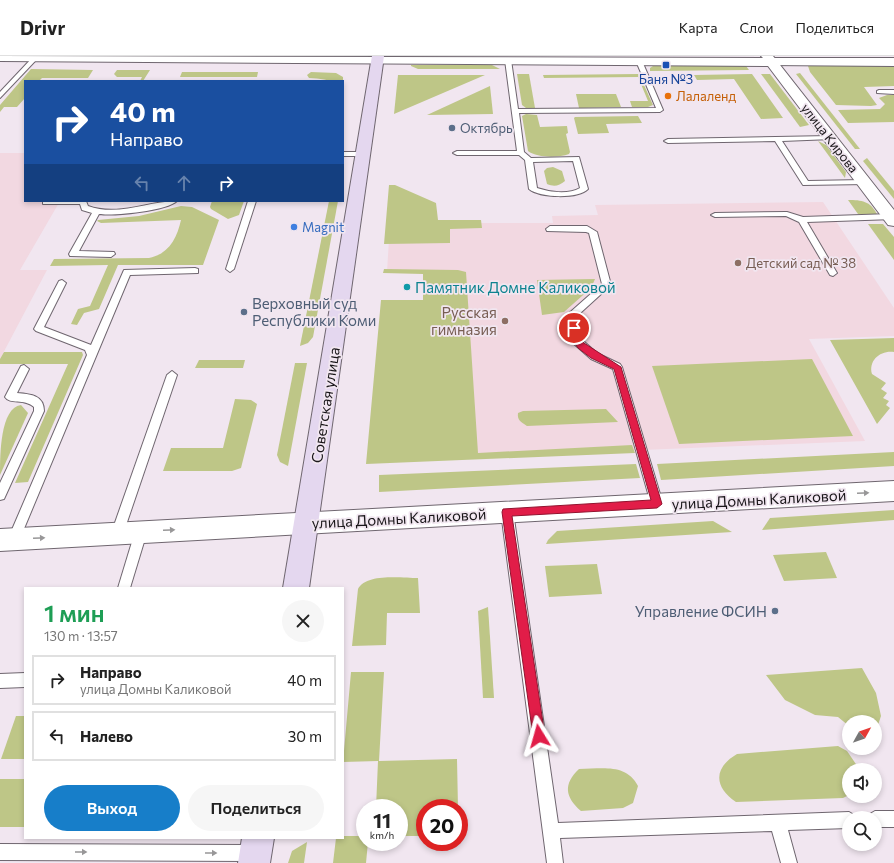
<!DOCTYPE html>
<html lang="ru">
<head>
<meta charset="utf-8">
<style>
  :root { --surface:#fff; --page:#f6f6f6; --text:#222; --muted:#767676; --line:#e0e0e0; --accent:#177ec9 }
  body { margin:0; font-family:Commissioner,sans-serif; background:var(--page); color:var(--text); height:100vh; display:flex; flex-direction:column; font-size:15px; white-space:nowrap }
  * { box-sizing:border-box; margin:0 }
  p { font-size:13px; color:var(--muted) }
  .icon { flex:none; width:22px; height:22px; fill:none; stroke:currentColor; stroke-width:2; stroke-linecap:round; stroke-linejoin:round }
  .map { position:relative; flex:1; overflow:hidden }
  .sheet { position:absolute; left:24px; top:531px; width:320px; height:252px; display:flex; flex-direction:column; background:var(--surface); border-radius:0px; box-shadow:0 2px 6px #0003 }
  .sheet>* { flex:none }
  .banner { position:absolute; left:24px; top:24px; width:320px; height:122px; border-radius:0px; box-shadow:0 2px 6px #0003; background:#1a4fa0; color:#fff; overflow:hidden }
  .needle { width:26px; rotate:50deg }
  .buttons { position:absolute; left:842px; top:659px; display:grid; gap:8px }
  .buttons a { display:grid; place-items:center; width:40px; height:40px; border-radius:50%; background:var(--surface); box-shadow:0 2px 6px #0003; font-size:20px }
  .speed { position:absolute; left:356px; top:743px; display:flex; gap:8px; font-size:20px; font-weight:700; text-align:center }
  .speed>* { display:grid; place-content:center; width:52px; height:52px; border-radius:50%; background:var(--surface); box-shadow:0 2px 6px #0003; line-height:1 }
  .speed small { font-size:10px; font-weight:400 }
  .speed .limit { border:6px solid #d22; background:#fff; color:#111 }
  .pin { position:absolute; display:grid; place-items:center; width:34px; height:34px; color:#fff; margin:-17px; border:2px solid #fff; border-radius:50%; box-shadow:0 1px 4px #0007 }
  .me { position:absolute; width:44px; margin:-22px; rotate:352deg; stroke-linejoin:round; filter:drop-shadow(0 0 3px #0008) }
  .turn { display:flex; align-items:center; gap:14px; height:84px; padding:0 20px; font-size:18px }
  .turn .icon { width:52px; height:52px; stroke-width:2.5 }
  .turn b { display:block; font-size:28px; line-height:34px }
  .lanes { display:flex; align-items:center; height:38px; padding:0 20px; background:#0003; justify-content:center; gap:20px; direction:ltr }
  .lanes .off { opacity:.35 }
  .round { display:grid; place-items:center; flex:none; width:42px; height:42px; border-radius:21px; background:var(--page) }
  .summary { display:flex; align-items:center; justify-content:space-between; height:68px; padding:0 20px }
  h1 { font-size:24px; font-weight:600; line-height:30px; color:#1e9e55 }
  .cta { display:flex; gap:8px; margin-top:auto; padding:8px 20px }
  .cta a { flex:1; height:46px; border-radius:24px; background:var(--accent); color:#fff; font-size:16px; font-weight:600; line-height:46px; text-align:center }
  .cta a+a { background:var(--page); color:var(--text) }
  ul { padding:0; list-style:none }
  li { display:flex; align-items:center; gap:12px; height:50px; margin:0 8px 6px; padding:0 12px; border:2px solid var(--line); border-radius:0px }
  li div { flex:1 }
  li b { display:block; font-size:15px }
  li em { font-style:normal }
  header { display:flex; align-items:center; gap:24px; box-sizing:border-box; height:56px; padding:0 20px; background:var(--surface); border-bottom:1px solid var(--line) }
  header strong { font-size:19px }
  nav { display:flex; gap:22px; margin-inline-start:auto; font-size:14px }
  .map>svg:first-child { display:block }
  .education { fill:#f2d8e1 }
  .green { fill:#bec687 }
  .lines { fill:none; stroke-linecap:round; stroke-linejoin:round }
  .service-casing { stroke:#6f666f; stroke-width:2 }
  .minor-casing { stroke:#6f666f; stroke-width:2 }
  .tertiary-casing { stroke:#6f666f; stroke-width:2 }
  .secondary-casing { stroke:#6f666f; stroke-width:2 }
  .service { fill:#fff; fill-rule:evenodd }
  .minor { fill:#fff; fill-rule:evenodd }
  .tertiary { fill:#fff; fill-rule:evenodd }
  .secondary { fill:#e4d7ef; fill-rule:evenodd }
  .oneway { fill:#989798 }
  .route { fill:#e11d48; stroke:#92132f }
  .transit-dot { fill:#1a4fb4; stroke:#f1e6f0; stroke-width:1.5 }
  .food-dot { fill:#e8710a; stroke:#f1e6f0; stroke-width:1.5 }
  .service-dot { fill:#5c6f8a; stroke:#f1e6f0; stroke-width:1.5 }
  .shop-dot { fill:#3f7fe0; stroke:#f1e6f0; stroke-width:1.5 }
  .education-dot { fill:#8d6e63; stroke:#f1e6f0; stroke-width:1.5 }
  .culture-dot { fill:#0f9aa8; stroke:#f1e6f0; stroke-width:1.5 }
  .labels { text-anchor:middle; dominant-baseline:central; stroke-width:3.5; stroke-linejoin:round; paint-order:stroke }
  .far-transit-label { font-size:13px; fill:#164399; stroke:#f1e6f0 }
  .far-food-label { font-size:13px; fill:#c56008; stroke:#f1e6f0; text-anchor:start }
  .far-service-label { font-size:13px; fill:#4e5e75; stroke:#f1e6f0; text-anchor:start }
  .far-street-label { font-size:13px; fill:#1a171a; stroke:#f1e6f0 }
  .far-shop-label { font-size:13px; fill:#366cbe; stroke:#f1e6f0; text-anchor:start }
  .far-education-label { font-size:13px; fill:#785e54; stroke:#f1e6f0; text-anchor:start }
  .culture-label { font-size:15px; fill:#0d838f; stroke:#f1e6f0; text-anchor:start }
  .service-label { font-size:15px; fill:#4e5e75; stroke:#f1e6f0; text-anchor:start }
  .education-label { font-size:15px; fill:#785e54; stroke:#f1e6f0; text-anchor:end }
  .street-label { font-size:15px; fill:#1a171a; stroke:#f1e6f0 }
</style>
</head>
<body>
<header>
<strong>Drivr</strong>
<nav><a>Карта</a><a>Слои</a><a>Поделиться</a></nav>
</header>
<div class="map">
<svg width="894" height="807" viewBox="0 0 894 807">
  <rect width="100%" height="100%" fill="#f1e6f0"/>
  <g class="education">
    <polygon points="0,97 25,97 25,145 60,145 20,214 47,214 0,303"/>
    <polygon points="823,146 894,252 894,280 809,283 865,385 371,405 426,247 427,217 387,216 390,167 553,167 552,160 598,159 595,149"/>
  </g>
  <g class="green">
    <polygon points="411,9 492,9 500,13 418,13 411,10"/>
    <polygon points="894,9 894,30 864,31 877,49 871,50 836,49 810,16 808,10"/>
    <polygon points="653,10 746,10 749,14 650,15 650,12"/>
    <polygon points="31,13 93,14 88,22 42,22 39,25 25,25 25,42 17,51 4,51 0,56 0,49"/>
    <polygon points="117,14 150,14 143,25 140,25 142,21 117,21 114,18"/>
    <polygon points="182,16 258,16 257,21 180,21"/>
    <path d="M311 16 336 17 343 21V25C331 26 321 22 309 22L307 19Z"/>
    <polygon points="800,17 860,93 855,93 796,18"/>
    <polygon points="517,18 529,18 535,52 526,52 522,49"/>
    <polygon points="639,18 653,49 648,51 632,51 630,45 648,45 638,21 544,22 543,19"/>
    <polygon points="752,18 783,62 761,63 734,23 697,24 694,19"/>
    <polygon points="761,18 770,18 809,69 800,71"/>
    <polygon points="398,19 485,19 394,58"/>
    <polygon points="490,30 493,58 427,59"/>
    <polygon points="576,38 616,38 621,51 579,52"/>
    <polygon points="887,39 894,39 894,66 848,67 838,54 880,53 885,48 879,42"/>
    <path d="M526 58 537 59 540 71 567 70 568 77 566 78 570 96 569 98C558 102 537 102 528 95L522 60Z"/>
    <polygon points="638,60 642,67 606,68 609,77 578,78 574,62 575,61"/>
    <polygon points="818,85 826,89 846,116 845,122"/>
    <polygon points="867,102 894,135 894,143 863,105"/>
    <path d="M553 111 562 115 565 125C559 130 554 131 547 128L544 115 547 112Z"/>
    <polygon points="389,129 395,129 436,147 438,164 481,164 482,172 450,173 450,187 384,188"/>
    <path d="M848 144C862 144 870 145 877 158H858Z"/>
    <polygon points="212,145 244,145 239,159 228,163 211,153 210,151"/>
    <polygon points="329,145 338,145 313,281 308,287 300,290"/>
    <path d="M181 150 192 151 219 164 203 209H118L99 253 84 257 77 269 71 268 78 253 90 250 108 209 50 210 54 203 149 202C169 198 177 182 181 164L101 167 97 165 98 164 139 160Z"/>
    <polygon points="868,168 883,168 894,181 894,204"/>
    <polygon points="384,213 458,214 466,216 478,397 632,389 635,397 366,408 381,244 423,244 423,218 383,217"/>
    <polygon points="595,223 591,232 564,256 542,259 537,224"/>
    <path d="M894 282V296C881 294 868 304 872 318L886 327 881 333 887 337 883 342 889 345 886 349 890 352 877 368 830 284Z"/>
    <polygon points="4,296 82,296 83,299 28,426 15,427 68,308 0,308 0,303"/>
    <polygon points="812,303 853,380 679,388 652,310"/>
    <polygon points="199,304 245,304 243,312 195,312"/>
    <polygon points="295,307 307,307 288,410 280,406 277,399"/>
    <polygon points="235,343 251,344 257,348 241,412 232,415 163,415 171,392 223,392"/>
    <path d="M21 349 28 357 0 419C0 399 0 352 21 349Z"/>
    <path d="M606 353 618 366 527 370C521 366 517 364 518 357L523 355Z"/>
    <polygon points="894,396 894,410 661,424 657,408"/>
    <polygon points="636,408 640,422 379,436 379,419"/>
    <polygon points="894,454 894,464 762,474 770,462"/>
    <polygon points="713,465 732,476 546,488 548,484 557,475"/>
    <polygon points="826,496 837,522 784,525 773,499"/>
    <polygon points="597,508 602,538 549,541 545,510"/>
    <path d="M418 522 420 557H387L386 589 352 590 358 533C366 517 402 522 418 522Z"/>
    <polygon points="488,551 494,642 483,642 478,555"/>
    <polygon points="862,612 876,637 881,660 875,678 875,666 849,666 849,670 838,661 815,659 785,644 766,619"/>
    <polygon points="351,616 384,616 379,705 457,703 458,752 425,752 425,780 399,780 399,752 376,752 378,705 343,706"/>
    <polygon points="16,660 25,660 25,703 1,703"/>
    <path d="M838 690 847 695 860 714H849V739L843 742 736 746C714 731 713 712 737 698Z"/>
    <path d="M579 713C602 713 626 707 638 730L633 747 623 752 581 755C565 741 563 728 579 713Z"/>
    <rect x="0" y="723" width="25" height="48"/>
    <polygon points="343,780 365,780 365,786 368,786 366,807 333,807 336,782 343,782"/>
    <polygon points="307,786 304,807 288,807 292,795"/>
  </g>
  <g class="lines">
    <g class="service-casing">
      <g id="service">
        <polygon points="33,1 38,2 0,42 0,36"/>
        <path d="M508 2 511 4 518 53 656 52 636 5 639 3 642 5 663 54 660 56 519 57 524 96 531 102 579 101 588 133C578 143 540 142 529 133L525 104 519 99H457L453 97 457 95H517L505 4ZM573 105 580 132C568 139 549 136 537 132L533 106Z"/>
        <polygon points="879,34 894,34 894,38 877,37 877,35"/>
        <polygon points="830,80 832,81 832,83 782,85 808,125 864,124 868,126 867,128 803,129 775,85 668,87 664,85 668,83"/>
        <polygon points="343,96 364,96 368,98 364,100 343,100"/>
        <path d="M43 145H86L88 150C118 161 148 145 177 145 166 155 114 160 99 158L79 195 114 196 115 198 111 201 70 200 69 198 92 157 82 154 80 148H43Z"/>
        <polygon points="248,145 256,145 234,213 230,216 226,213"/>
        <polygon points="787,156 803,161 891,158 894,159 894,163 807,166 837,217 833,220 830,219 799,166 786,160 715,161 711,159 715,157"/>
        <polygon points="550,170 587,170 597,176 611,229 577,260 581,283 597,297 620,308 622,311 663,448 661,452 657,453 653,452 651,448 613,313 591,303 574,288 567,259 602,228 589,177 586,176 547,175 546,173"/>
        <polygon points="195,212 198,213 198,217 130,219 18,487 14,489 10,487 8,483 87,299 85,294 36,275 34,273 59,225 62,224 66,227 44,271 91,289 124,214"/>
        <path d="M24 309 29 313 17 337C30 338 44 339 44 355L4 443 0 444V427L34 355V351C24 342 10 349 5 341L21 310Z"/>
        <polygon points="172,315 177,319 123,478 121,482 117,484 113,482 111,478 167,319"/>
        <polygon points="507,451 511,452 513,456 558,767 849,756 854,759 856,762 849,762 849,772 788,774 797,807 781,807 772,775 560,782 563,807 547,807 501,456 503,452"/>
        <polygon points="141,470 145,472 147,476 130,532 118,532 135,476 137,472"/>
        <polygon points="25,617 25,631 0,632 0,618"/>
        <polygon points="875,755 894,755 894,771 875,771 875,762 868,762 870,758"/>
        <polygon points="0,788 253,789 259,791 261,797 259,803 253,805 0,804"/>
      </g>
    </g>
    <g class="minor-casing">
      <polygon id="minor" points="771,2 894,2 894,10 767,9 765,6 767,3"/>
    </g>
    <g class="tertiary-casing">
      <g id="tertiary">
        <polygon points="0,0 763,2 761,0 773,0 894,154 894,170 888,169 768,10 0,5"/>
        <polygon points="894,425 894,445 0,495 0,473"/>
      </g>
    </g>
    <g class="secondary-casing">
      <g id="secondary">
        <polygon points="372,0 384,0 309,532 283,532"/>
        <polygon points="242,782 274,782 270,807 238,807"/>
      </g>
    </g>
    <use href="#service" class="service"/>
    <use href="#minor" class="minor"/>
    <use href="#tertiary" class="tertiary"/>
    <use href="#secondary" class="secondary"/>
  </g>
  <defs><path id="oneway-solid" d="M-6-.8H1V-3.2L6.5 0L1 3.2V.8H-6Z"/></defs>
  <g class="oneway">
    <use href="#oneway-solid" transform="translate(863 437) rotate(-3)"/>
    <use href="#oneway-solid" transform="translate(169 474) rotate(-3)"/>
    <use href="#oneway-solid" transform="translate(39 482) rotate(-3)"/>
    <use href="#oneway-solid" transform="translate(81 796)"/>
    <use href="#oneway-solid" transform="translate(211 797)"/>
  </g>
  <polygon class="route" points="574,269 578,272 581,284 584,287 621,311 662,448 657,452 512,460 545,680 543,684 539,686 535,684 533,680 502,456 503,453 651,444 614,313 591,302 578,292 573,285 571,272"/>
  <rect class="transit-dot" x="662" y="5" width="8" height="8" rx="2"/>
  <circle class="food-dot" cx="668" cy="40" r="4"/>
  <g class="service-dot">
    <circle cx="452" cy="72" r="4"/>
    <circle cx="244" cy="256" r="4"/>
    <circle cx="775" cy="555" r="4"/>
  </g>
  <circle class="shop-dot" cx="294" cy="171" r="4"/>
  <g class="education-dot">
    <circle cx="738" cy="207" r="4"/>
    <circle cx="505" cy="265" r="4"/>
  </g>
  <circle class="culture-dot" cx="407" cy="231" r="4"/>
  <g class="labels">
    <g class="far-transit-label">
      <text x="666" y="23">Баня №3</text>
    </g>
    <g class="far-food-label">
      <text x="676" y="40">Лалаленд</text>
    </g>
    <g class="far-service-label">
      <text x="460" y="72">Октябрь</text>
    </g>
    <g class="far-street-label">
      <text transform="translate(830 82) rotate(52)">улица Кирова</text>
    </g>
    <g class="far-shop-label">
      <text x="302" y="171">Magnit</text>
    </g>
    <g class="far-education-label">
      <text x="746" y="207">Детский сад № 38</text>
    </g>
    <g class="culture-label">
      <text x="415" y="231">Памятник Домне Каликовой</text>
    </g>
    <g class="service-label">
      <text x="252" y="247">Верховный суд<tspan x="252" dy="17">Республики Коми</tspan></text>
      <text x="767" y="555" text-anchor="end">Управление ФСИН</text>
    </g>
    <g class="education-label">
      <text x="497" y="256">Русская<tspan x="497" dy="17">гимназия</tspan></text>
    </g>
    <g class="street-label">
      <text transform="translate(325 349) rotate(-81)">Советская улица</text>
      <text transform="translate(759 443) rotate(-3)">улица Домны Каликовой</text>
      <text transform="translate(399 462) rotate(-3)">улица Домны Каликовой</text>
    </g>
  </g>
</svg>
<div class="buttons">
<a><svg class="needle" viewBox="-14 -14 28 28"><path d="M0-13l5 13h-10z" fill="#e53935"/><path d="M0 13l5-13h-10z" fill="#767676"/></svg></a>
<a><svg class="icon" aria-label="sound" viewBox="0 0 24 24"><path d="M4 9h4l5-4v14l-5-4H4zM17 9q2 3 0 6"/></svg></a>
<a><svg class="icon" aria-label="search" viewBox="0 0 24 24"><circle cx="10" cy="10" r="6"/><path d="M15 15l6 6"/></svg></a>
</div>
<div class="speed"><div>11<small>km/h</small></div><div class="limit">20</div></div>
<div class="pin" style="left:574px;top:272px;background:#d93025"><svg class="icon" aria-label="arrive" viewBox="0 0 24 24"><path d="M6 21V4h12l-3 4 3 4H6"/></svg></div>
<svg class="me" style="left:539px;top:680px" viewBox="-20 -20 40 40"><path d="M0-17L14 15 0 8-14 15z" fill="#e11d48" stroke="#fff" stroke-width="4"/></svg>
<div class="banner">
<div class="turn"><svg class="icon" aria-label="right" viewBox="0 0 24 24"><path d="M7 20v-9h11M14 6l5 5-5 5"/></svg><div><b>40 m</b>Направо</div></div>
<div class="lanes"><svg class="icon off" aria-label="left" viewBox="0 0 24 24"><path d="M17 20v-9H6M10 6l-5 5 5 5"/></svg><svg class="icon off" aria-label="ahead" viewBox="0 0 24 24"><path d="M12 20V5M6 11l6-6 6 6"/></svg><svg class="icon" aria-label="right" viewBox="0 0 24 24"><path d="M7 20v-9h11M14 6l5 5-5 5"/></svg></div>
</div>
<section class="sheet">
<div class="summary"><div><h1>1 мин</h1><p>130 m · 13:57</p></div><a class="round"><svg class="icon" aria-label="close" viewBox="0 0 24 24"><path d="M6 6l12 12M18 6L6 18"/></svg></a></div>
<ul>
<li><svg class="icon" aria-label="right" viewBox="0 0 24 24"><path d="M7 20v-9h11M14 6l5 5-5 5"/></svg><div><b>Направо</b><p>улица Домны Каликовой</p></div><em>40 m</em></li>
<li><svg class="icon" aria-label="left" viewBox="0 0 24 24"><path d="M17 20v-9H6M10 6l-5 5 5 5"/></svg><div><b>Налево</b></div><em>30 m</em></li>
</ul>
<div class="cta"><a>Выход</a><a>Поделиться</a></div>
</section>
</div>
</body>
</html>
